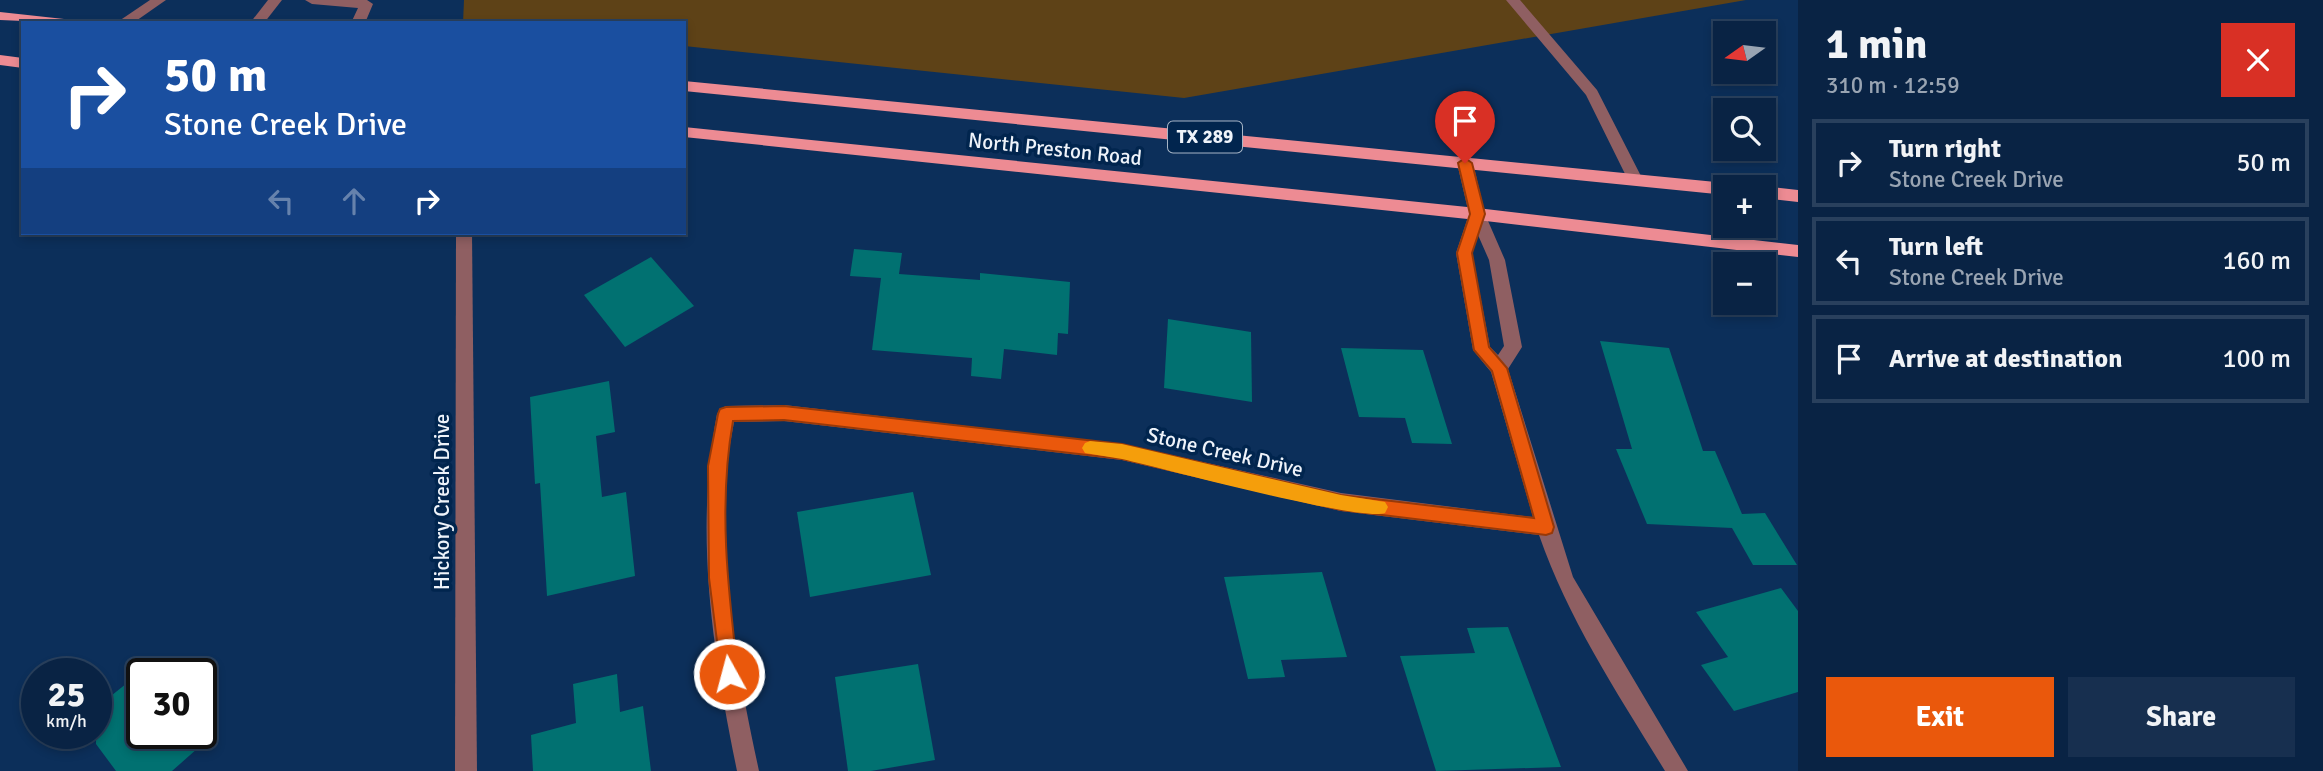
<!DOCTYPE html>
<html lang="en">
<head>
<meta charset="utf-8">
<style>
  :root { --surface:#092344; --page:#172f4f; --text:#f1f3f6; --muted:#99a4b2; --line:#29405d; --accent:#ea580c }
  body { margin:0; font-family:Signika,sans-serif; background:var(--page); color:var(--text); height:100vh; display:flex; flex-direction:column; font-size:26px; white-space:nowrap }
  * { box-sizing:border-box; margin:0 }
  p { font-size:23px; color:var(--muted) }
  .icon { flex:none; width:38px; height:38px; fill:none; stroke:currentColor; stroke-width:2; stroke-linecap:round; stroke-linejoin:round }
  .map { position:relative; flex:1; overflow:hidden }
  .panel { display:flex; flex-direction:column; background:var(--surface); width:525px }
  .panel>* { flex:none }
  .hud { position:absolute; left:21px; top:21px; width:665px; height:214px; border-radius:0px; box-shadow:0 4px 10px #0003,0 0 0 2px var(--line); background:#1a4fa0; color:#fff; overflow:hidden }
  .needle { width:46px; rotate:256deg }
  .tools { position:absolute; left:1713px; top:21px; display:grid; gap:14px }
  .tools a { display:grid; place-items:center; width:63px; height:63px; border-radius:0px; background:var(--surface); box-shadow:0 4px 10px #0003,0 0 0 2px var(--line); font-size:35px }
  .speed { position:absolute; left:21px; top:658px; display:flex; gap:14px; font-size:35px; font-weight:700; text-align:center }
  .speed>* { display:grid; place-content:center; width:91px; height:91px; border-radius:50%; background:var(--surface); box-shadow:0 4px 10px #0003,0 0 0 2px var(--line); line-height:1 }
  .speed small { font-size:18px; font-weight:400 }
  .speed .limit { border:4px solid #111; border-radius:10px; background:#fff; color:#111 }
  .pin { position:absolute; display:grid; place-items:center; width:60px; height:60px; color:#fff; margin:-72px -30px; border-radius:50% 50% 50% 0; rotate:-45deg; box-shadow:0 0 7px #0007 }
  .pin .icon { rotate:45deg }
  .me { position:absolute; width:77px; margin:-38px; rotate:353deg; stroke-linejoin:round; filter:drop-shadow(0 0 5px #0008) }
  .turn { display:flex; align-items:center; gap:24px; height:147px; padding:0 28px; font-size:32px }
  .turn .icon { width:91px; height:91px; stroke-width:2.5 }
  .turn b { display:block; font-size:49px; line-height:60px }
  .lanes { display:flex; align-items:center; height:66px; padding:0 28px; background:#0003; justify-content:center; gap:35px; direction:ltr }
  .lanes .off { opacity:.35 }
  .round { display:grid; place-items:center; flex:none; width:74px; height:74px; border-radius:0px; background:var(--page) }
  .head { display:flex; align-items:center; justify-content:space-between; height:119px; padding:0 28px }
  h1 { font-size:42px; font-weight:700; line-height:52px }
  .button { display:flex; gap:14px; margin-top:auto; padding:14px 28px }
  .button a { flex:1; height:80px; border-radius:0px; background:var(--accent); color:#fff; font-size:28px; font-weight:700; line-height:80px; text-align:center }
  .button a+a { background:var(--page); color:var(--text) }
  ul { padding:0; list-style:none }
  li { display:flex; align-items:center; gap:21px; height:88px; margin:0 14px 10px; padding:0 14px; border:4px solid var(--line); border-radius:0px }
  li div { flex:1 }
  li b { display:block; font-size:26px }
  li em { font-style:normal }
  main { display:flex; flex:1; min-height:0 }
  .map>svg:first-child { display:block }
  .green { fill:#5e4217 }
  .building { fill:#017171 }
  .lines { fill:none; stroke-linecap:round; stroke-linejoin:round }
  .lane { fill:#8f5f62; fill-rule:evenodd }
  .street { fill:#8f5f62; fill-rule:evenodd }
  .primary { fill:#ed8b93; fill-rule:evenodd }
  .route { fill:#ea580c; stroke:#983908; stroke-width:2 }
  .slow { fill:#f59e0b }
  .labels { text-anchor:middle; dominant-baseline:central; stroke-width:7; stroke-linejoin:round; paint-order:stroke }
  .shield { fill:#01254e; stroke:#a7b5c6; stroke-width:2 }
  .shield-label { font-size:19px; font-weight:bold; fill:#eef3fa }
  .street-label { font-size:21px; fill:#eef3fa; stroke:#01254e }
</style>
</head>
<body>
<main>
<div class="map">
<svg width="1798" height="771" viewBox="0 0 1798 771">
  <rect width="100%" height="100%" fill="#0c2f5a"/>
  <polygon class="green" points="464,0 1746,0 1184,98 684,46 684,23 463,23"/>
  <g class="building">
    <polygon points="854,249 902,253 899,274 980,280 980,273 1070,282 1068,334 1058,333 1057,355 1004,349 1001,379 971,376 972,358 872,350 881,278 850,276"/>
    <polygon points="651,257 694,306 625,347 584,295"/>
    <polygon points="1168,319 1251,332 1252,402 1164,388"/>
    <polygon points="1600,341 1669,348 1703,451 1715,451 1742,514 1765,513 1797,565 1753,565 1732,528 1647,524 1616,449 1632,449"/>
    <polygon points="1341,348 1423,350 1452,444 1412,443 1405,418 1359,417"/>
    <polygon points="609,381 615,432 596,436 602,497 626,492 635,576 547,596 540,483 535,484 530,397"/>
    <polygon points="913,492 931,575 810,597 797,512"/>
    <polygon points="1322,572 1347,657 1281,660 1285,677 1248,679 1224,577"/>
    <polygon points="1781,588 1798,611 1798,692 1734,711 1701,665 1728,657 1696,612"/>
    <polygon points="1508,627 1561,767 1436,771 1400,656 1475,653 1467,628"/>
    <polygon points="918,664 935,760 871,771 848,771 835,677"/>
    <polygon points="142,671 142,733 215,733 172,771 116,771 96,744 96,708"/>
    <polygon points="617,674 620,712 643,706 651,771 533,771 531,735 576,723 573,684"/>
  </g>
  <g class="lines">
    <g class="lane">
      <polygon points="150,0 166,0 133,23 116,23"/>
      <polygon points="268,0 282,0 264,23 250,23"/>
      <polygon points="305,0 367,0 373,4 365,23 351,23 358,8 312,4"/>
      <polygon points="1506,0 1520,0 1597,90 1643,180 1640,184 1630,184 1586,95"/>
    </g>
    <g class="street">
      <path d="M1465 158 1473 163 1485 214 1505 260 1522 347 1508 369 1573 577 1688 771H1665C1618 694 1569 621 1539 535L1341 511 1122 460 784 421 734 422C711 537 735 658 759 771H737C713 653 694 534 717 414L720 409 726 406 784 405 1122 444 1341 493 1533 517 1491 372 1473 350 1456 253 1469 214 1457 163ZM1478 235 1489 260 1504 346 1498 355 1490 347 1472 253Z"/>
      <polygon points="456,233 472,233 477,771 455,771"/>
    </g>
    <g class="primary">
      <polygon points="0,12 64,19 71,23 0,20"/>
      <polygon points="0,55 23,58 23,68 0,65"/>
      <polygon points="684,81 1726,183 1733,187 1726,187 1726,195 684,91"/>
      <polygon points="684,127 1477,208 1798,245 1798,257 1477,220 684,137"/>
      <polygon points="1764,186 1798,190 1798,202 1764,198 1764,187 1761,187"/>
    </g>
  </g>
  <path class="route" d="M1465 158 1472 163 1485 214 1472 253 1489 347 1507 368 1554 527 1552 533 1546 535 1341 510 1122 459 784 420 733 421C718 505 728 589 738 674L736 681 729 683 722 681 709 578 708 466 718 414 720 409 726 407 784 406 1122 444 1341 495 1534 518 1492 371 1474 350 1457 253 1470 214 1458 163Z"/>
  <path class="slow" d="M1090 441 1122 444 1341 495 1385 502 1388 507 1385 513C1360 522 1162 468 1122 459L1085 453 1082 448 1085 443Z"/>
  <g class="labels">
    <rect class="shield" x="1168" y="121.5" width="74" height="31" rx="5"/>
    <g class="shield-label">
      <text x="1205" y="137">TX 289</text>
    </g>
    <g class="street-label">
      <text transform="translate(1055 149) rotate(6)">North Preston Road</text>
      <text transform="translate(1225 452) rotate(13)">Stone Creek Drive</text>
      <text transform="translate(442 502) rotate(-90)">Hickory Creek Drive</text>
    </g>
  </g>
</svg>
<div class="tools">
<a><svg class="needle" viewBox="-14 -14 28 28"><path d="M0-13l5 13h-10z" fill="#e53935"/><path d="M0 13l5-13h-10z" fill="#99a4b2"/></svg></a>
<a><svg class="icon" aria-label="search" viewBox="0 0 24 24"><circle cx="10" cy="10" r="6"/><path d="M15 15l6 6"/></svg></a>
<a>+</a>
<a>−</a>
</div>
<div class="speed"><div>25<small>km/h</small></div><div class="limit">30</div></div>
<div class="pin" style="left:1465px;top:163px;background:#d93025"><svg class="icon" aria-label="arrive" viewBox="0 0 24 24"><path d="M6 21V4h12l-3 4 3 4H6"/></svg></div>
<svg class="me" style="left:729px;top:674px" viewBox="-20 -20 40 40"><circle r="17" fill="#ea580c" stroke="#fff" stroke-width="3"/><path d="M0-11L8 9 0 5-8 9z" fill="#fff"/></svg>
<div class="hud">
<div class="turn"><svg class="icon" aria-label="right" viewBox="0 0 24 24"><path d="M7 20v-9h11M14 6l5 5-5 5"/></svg><div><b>50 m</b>Stone Creek Drive</div></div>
<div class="lanes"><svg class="icon off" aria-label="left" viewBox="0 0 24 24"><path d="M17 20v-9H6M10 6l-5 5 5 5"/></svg><svg class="icon off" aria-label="ahead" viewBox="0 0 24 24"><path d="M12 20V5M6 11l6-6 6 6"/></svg><svg class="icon" aria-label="right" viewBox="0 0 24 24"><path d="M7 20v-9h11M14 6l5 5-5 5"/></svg></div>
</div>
</div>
<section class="panel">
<div class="head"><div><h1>1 min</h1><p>310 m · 12:59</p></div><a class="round" style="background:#d93025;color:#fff"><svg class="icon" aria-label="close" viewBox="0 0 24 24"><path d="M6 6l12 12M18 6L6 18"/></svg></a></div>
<ul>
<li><svg class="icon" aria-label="right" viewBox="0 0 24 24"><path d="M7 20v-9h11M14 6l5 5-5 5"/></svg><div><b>Turn right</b><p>Stone Creek Drive</p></div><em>50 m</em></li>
<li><svg class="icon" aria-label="left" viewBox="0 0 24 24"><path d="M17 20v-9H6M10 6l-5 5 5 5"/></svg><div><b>Turn left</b><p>Stone Creek Drive</p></div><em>160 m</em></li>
<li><svg class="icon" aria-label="arrive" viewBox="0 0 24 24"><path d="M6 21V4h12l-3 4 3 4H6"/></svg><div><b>Arrive at destination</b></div><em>100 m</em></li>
</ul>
<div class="button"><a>Exit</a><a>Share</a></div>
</section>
</main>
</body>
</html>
